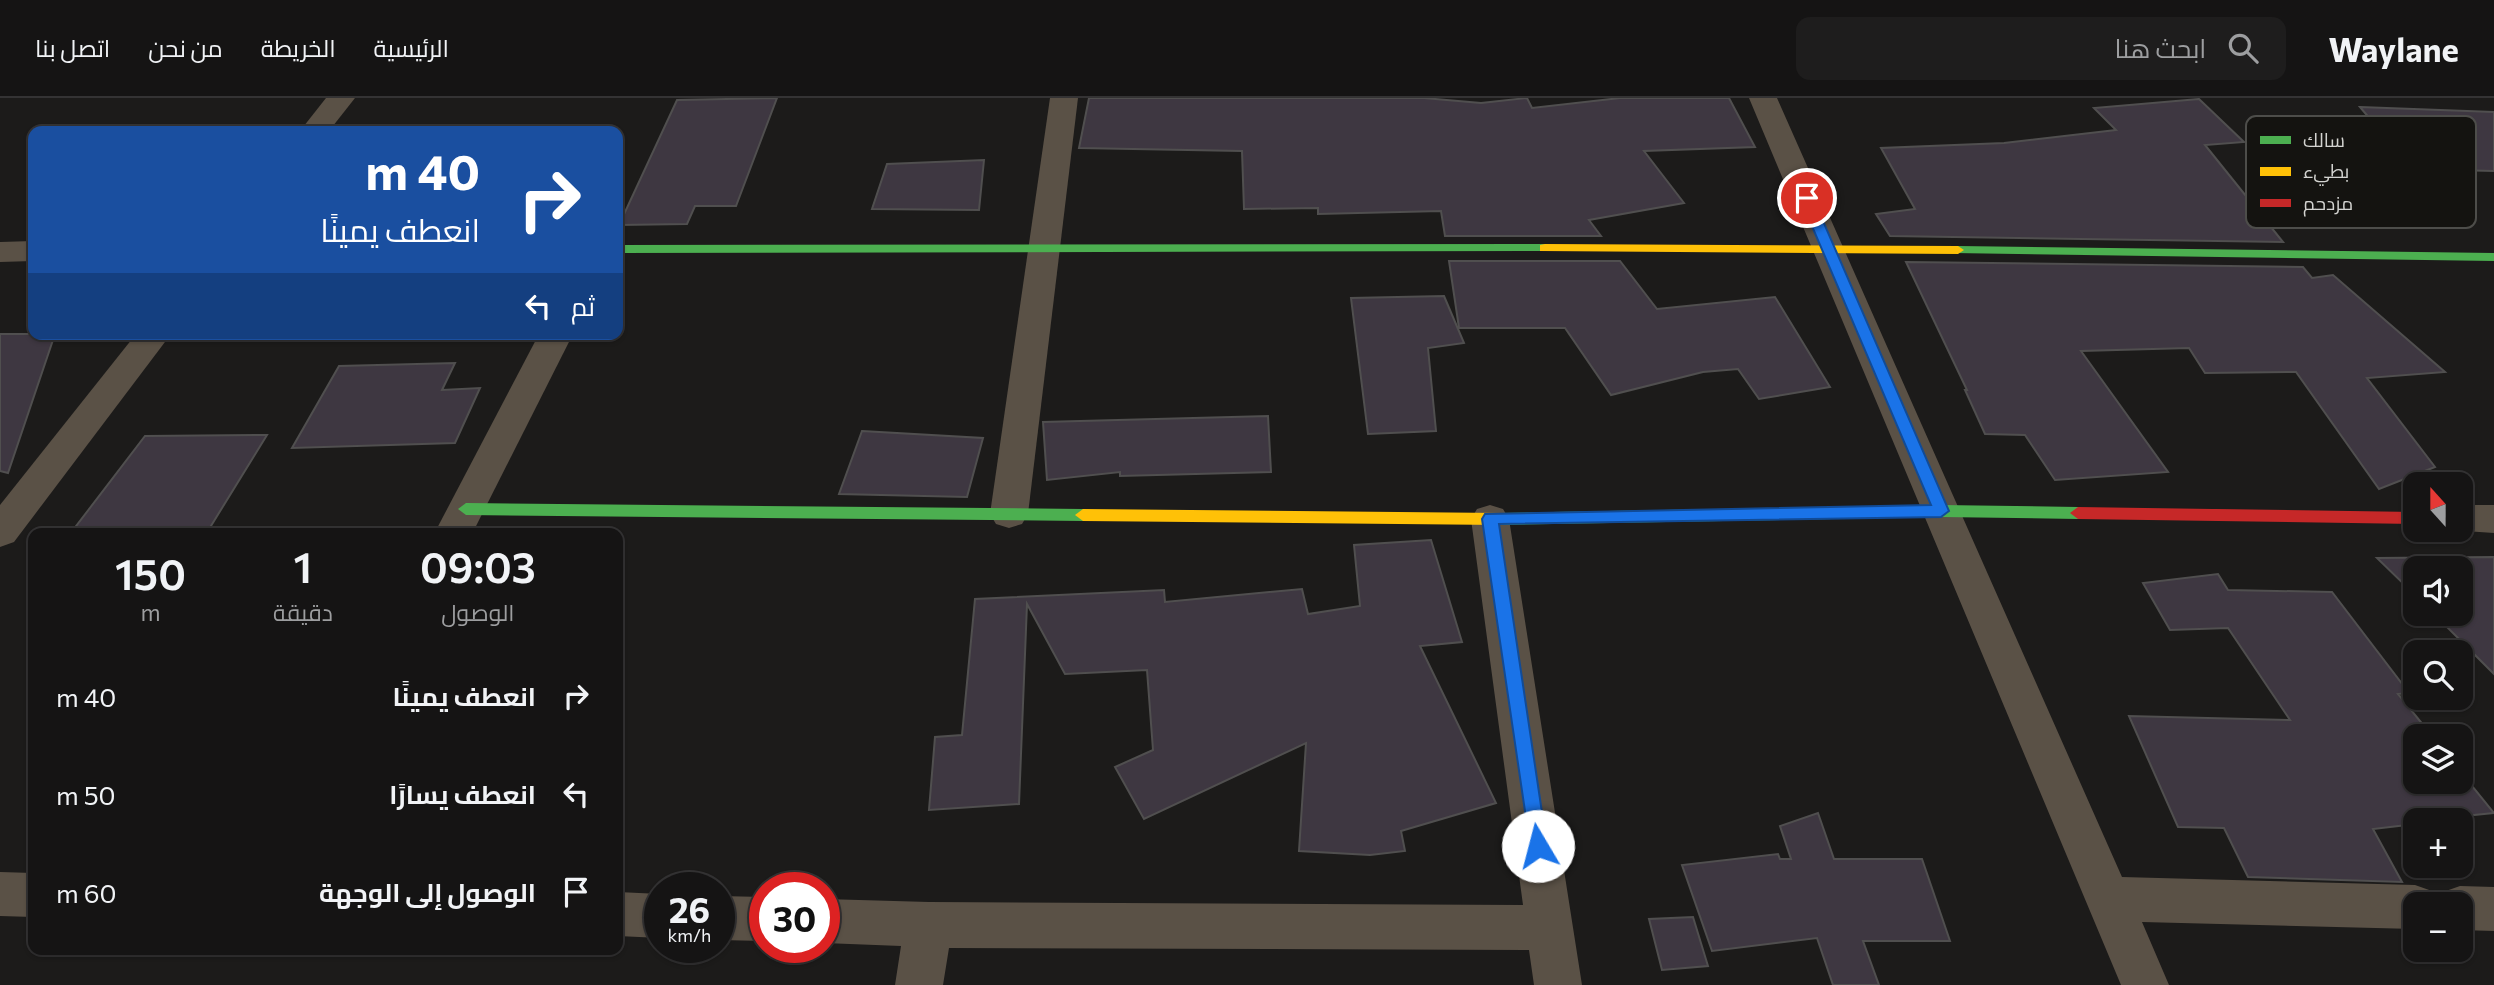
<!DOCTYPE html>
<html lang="ar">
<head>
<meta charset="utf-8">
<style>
  :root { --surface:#151414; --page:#1e1d1d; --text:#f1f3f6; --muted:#9d9ea0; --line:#343334 }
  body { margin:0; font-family:Commissioner,Cairo,sans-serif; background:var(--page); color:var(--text); direction:rtl; height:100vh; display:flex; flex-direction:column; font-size:26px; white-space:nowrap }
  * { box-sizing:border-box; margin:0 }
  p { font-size:23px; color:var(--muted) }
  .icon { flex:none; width:38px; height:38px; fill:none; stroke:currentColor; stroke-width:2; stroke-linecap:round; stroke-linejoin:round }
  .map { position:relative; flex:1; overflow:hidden; direction:ltr }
  .sheet { position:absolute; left:28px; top:430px; width:595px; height:427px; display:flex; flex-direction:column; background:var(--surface); border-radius:14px; box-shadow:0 2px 5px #0004,0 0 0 2px var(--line); direction:rtl }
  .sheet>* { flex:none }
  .guide { position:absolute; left:28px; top:28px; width:595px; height:214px; border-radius:14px; box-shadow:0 2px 5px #0004,0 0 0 2px var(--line); direction:rtl; background:#1a4fa0; color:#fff; overflow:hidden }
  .needle { width:46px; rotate:339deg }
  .controls { position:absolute; left:2403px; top:374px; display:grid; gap:14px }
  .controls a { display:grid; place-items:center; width:70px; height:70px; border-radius:14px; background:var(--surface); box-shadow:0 2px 5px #0004,0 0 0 2px var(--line); font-size:35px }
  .speed { position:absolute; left:644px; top:774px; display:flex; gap:14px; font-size:35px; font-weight:700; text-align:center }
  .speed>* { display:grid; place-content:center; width:91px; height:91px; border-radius:50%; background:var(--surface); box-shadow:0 2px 5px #0004,0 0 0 2px var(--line); line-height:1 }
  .speed small { font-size:18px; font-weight:400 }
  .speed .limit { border:10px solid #d22; background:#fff; color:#111 }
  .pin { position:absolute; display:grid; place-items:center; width:60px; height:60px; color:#fff; margin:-30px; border:4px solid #fff; border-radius:50%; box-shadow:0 2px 7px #0007 }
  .me { position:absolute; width:77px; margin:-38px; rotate:352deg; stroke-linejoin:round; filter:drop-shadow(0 0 5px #0008) }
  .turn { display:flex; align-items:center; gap:24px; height:147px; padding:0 28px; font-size:32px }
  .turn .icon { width:91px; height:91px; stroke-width:2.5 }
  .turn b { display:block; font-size:49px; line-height:60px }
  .then { display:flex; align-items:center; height:66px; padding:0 28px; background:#0003; gap:14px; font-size:26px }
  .eta { display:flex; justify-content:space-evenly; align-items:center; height:119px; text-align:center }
  .eta b { font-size:42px; font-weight:600; line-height:49px }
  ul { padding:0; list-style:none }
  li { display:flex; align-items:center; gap:21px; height:98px; padding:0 28px }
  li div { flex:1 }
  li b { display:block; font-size:26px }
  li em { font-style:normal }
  header { display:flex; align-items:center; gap:42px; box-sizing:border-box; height:98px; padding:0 35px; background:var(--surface); border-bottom:2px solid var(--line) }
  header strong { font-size:33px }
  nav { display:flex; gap:38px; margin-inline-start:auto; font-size:24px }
  .search { width:490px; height:63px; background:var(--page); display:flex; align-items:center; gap:18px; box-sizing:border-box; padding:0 24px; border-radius:14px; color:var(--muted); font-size:26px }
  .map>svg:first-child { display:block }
  .building { fill:#3e3741; stroke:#504f4f; stroke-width:2 }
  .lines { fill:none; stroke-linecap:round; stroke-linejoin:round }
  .street { fill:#5a5146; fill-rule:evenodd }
  .fast { fill:#4caf50; fill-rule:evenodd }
  .slow { fill:#ffc107; fill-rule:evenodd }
  .jam { fill:#c62828; fill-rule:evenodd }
  .route { fill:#1a73e8; stroke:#114b97; stroke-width:2 }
  .key { fill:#141310; stroke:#4d4d4a; stroke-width:2 }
  .key-label { font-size:19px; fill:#d3d3d0 }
</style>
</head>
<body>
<header>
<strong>Waylane</strong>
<div class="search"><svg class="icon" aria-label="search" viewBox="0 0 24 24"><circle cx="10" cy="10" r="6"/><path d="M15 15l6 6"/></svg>ابحث هنا</div>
<nav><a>الرئيسية</a><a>الخريطة</a><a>من نحن</a><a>اتصل بنا</a></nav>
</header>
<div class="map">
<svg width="2494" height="887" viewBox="0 0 2494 887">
  <rect width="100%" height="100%" fill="#1c1b1a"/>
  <g class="building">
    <polygon points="777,0 736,108 695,108 687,126 619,127 677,2"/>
    <polygon points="1089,0 1424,0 1481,5 1527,0 1532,10 1620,0 1729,0 1755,49 1644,53 1684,105 1589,122 1601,138 1445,138 1441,113 1318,116 1318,110 1244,111 1242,53 1079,50"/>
    <polygon points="2199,1 2244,44 2205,47 2283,144 1890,138 1876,116 1915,111 1881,50 2004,45 2116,32 2094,10"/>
    <polygon points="2360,9 2494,14 2494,73 2412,71"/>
    <polygon points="984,62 979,112 872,111 887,66"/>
    <polygon points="1449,163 1620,163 1657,211 1775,199 1830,289 1759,301 1738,271 1703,274 1611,297 1565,230 1459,230"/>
    <polygon points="1906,164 2303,169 2312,180 2333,177 2445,274 2367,280 2435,369 2379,391 2296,274 2205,275 2189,250 2081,253 2168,374 2055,382 2025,337 1985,336 1965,292 1967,292"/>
    <polygon points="1444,198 1464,245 1428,250 1436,333 1368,336 1351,200"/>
    <polygon points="0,236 55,236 8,375 0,373"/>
    <polygon points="455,265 442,292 480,290 455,345 292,350 339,268"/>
    <polygon points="1268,318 1271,374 1120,378 1120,374 1047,382 1043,324"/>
    <polygon points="862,333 983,340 967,399 839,396"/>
    <polygon points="267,337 206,436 70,436 145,338"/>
    <polygon points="1431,442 1462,544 1420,548 1496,705 1401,733 1405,753 1370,757 1299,753 1306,645 1144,721 1115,669 1153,652 1147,572 1065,576 1027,506 1019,706 929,712 935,639 962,637 975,501 1164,492 1165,504 1302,491 1308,516 1360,508 1354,447"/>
    <polygon points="2494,459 2494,576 2434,516 2460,516 2460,471 2415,471 2415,497 2377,460"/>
    <polygon points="2218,476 2228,492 2332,494 2409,595 2398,596 2433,639 2415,639 2415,684 2460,684 2460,673 2494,715 2415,723 2415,726 2373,731 2402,784 2248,779 2224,730 2178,729 2129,618 2290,622 2228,530 2170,532 2143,485"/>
    <polygon points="1818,715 1834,761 1922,761 1950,843 1863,843 1879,887 1833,887 1817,840 1712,853 1682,767 1778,756 1780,761 1791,761 1780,728"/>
    <polygon points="1693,819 1708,868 1662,872 1649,821"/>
  </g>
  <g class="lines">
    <g class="street">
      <polygon points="326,0 355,0 329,33 300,33"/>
      <polygon points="1050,0 1078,0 1028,416 1022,426 1009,430 996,426 990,416"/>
      <polygon points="1749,0 1777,0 2122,779 2415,787 2432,793 2438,807 2415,807 2415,831 2142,824 2169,887 2121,887"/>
      <polygon points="33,143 33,163 0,164 0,144"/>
      <polygon points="136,236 171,236 14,444 0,449 0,407"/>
      <polygon points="539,236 573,236 472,436 434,436"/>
      <polygon points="1490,407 1503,411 1509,421 1582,887 1534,887 1529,852 949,850 943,887 895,887 901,848 824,845 824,801 929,804 1523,807 1471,421 1477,411"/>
      <polygon points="2460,407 2494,407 2494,435 2450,432 2460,432"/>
      <polygon points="0,774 33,775 33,819 0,818"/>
      <polygon points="2460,788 2494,789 2494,833 2460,832 2460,807 2438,807 2443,794"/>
      <polygon points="618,794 660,796 660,840 618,838"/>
      <polygon points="719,798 765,799 765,843 719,842"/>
    </g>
    <g class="fast">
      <polygon points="1545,146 1550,147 1550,153 618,155 618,147"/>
      <polygon points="1958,148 2494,155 2494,163 1953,155 1953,149"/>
      <polygon points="466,405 1083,411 1091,417 1083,423 466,417 458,411"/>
      <polygon points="1941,407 2078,409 2086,415 2078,421 1941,419 1501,427 1493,421 1501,415"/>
    </g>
    <g class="slow">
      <polygon points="1545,146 1958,148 1964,152 1958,156 1540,153 1540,147"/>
      <polygon points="1083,411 1501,415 1509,421 1501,427 1083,423 1075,417"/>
    </g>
    <polygon class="jam" points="2078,409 2415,414 2415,426 2078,421 2070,415"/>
  </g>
  <polygon class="route" points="1802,97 1813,100 1949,413 1941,419 1499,426 1547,748 1545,754 1538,757 1531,754 1482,421 1485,416 1931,407 1800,100"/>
  <rect x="2246" y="18" width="230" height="112" rx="10" class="key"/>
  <rect x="2260" y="38" width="31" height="8" fill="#4caf50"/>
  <rect x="2260" y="69" width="31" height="9" fill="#ffc107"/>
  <rect x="2260" y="101" width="31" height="8" fill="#c62828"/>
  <g class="key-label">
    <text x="2303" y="49">سالك</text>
    <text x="2303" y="80">بطيء</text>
    <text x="2303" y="112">مزدحم</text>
  </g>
</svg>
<div class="controls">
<a><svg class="needle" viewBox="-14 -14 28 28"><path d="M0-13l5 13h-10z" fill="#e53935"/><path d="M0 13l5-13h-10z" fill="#9d9ea0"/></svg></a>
<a><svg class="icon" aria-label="sound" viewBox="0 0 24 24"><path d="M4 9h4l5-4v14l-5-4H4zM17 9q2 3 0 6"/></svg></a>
<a><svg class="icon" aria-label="search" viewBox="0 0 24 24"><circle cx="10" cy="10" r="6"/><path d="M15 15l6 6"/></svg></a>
<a><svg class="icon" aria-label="layers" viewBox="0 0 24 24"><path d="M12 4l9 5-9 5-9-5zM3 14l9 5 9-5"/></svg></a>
<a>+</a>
<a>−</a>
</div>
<div class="speed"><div>26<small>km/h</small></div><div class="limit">30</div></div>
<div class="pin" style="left:1807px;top:100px;background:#d93025"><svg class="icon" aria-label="arrive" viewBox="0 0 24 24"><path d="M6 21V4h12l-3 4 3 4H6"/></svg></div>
<svg class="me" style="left:1538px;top:748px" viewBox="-20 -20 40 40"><circle r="19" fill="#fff"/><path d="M0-13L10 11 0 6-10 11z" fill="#1a73e8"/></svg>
<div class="guide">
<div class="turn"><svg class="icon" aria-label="right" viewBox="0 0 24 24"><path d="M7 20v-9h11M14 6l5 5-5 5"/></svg><div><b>40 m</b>انعطف يمينًا</div></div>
<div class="then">ثم<svg class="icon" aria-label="left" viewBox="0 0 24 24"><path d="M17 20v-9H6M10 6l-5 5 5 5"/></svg></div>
</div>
<section class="sheet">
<div class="eta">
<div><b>09:03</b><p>الوصول</p></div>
<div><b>1</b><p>دقيقة</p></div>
<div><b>150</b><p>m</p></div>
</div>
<ul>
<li><svg class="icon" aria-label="right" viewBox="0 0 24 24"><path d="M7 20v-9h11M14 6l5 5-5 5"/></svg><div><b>انعطف يمينًا</b></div><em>40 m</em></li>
<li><svg class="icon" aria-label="left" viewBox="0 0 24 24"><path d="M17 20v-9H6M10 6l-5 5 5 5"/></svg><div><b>انعطف يسارًا</b></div><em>50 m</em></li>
<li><svg class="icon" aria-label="arrive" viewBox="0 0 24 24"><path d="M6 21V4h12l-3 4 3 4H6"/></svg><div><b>الوصول إلى الوجهة</b></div><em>60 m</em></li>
</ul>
</section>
</div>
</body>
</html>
